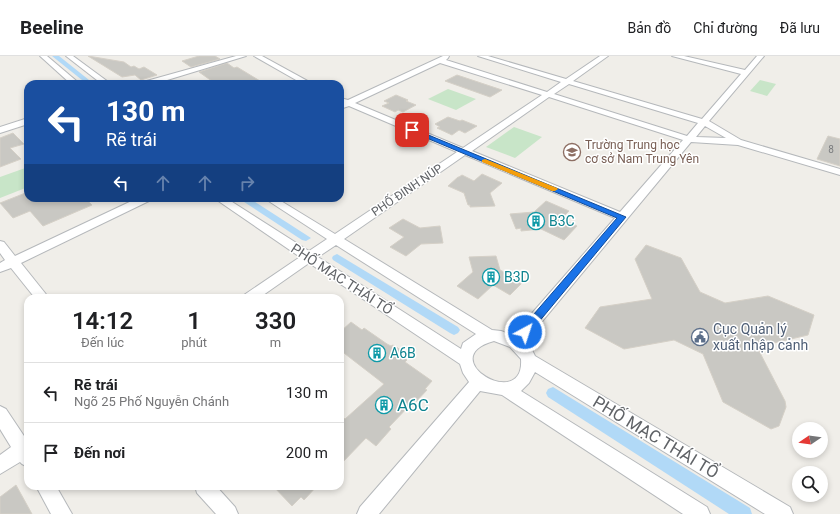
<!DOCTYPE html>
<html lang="vi">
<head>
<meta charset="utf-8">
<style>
  :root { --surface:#fff; --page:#f6f6f6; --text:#202124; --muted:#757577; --line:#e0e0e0 }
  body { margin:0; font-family:Roboto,sans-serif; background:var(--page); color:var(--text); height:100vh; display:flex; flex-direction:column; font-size:15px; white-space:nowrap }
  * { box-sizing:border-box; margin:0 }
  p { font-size:13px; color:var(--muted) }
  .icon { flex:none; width:22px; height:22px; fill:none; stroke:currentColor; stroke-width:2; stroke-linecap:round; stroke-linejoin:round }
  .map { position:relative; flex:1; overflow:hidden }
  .details { position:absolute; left:24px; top:238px; width:320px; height:196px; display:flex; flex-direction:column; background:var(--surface); border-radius:12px; box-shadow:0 2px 6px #0003 }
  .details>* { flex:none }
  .hud { position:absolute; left:24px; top:24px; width:320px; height:122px; border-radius:12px; box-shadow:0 2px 6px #0003; background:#1a4fa0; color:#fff; overflow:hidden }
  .needle { width:26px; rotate:257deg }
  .controls { position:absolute; left:792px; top:366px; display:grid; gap:8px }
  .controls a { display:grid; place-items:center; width:36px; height:36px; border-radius:50%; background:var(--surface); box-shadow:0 2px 6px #0003; font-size:20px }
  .pin { position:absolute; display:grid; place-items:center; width:34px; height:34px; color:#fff; margin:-17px; border-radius:8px; box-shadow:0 2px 6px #0006 }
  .me { position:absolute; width:44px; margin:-22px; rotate:40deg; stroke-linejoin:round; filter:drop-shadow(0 0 3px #0008) }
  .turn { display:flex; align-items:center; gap:14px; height:84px; padding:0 16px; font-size:18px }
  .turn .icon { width:52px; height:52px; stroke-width:2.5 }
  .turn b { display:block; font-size:28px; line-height:34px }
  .lanes { display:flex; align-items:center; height:38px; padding:0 16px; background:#0003; justify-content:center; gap:20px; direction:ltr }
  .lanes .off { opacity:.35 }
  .eta { display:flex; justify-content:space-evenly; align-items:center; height:68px; text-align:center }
  .eta b { font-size:24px; font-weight:600; line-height:28px }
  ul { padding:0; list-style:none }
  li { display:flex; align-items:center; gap:12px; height:60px; padding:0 16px; border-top:1px solid var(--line) }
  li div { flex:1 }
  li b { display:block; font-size:15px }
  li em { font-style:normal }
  header { display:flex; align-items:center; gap:24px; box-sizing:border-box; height:56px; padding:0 20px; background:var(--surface); border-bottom:1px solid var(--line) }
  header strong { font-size:19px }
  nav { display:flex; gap:22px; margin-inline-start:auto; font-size:14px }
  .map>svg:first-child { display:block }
  .green { fill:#c8e5c8 }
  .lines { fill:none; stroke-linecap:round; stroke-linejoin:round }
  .canal { fill:#b1d9f7; fill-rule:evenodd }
  .building { fill:#c9c8c3; stroke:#d5d0c7 }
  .minor-casing { stroke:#b5b8bb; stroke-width:2 }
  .minor { fill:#fff; fill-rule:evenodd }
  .route { fill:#1a73e8; stroke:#114b97 }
  .slow { fill:#f59e0b }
  .labels { text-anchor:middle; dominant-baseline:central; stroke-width:3; stroke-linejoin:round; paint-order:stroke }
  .far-number-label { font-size:10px; fill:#7a7c7e }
  .far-education-label { font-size:12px; fill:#785e54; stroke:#fff; text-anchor:start }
  .far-street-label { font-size:12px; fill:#606367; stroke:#fff }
  .culture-label { font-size:14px; fill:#0d838f; stroke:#fff; text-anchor:start }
  .street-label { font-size:14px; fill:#606367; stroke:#fff }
  .service-label { font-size:14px; fill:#4e5e75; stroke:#fff; text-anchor:start }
  .near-culture-label { font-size:17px; fill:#0d838f; stroke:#fff; text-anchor:start }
  .near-street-label { font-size:17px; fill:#606367; stroke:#fff }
</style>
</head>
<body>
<header>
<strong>Beeline</strong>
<nav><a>Bản đồ</a><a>Chỉ đường</a><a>Đã lưu</a></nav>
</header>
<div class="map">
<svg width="840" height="458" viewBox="0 0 840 458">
  <rect width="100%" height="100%" fill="#f0eee9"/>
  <g class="green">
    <polygon points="760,24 776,28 767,40 750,35"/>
    <polygon points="448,33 476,43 456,54 428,43"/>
    <polygon points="514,71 542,81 515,102 486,91"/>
    <polygon points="28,111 28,131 0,142 0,121"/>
  </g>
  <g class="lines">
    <g class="canal">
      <polygon points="52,0 59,0 94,28 87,28"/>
      <polygon points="238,142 249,142 311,182 306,185 302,184"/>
      <polygon points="337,198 458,271 460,274 458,277 454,279 450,277 333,204 332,202 333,200"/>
      <polygon points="553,331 750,452 752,458 729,458 548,341 546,337 548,333"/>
    </g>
  </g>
  <g class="building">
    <polygon points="88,0 124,6 131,11 134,10 139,13 144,11 157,19 141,24 135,19 122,21"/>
    <polygon points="199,0 215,0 220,3 191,11 182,5"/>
    <polygon points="227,7 234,12 237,11 265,28 216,28 199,16"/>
    <polygon points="457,19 502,34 490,41 445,25"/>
    <polygon points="396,39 408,44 406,45 416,49 403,56 398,54 395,56 382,50 389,47 384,45"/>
    <polygon points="448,61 460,65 462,64 477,70 465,77 459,74 452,79 437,72 440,71 435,68"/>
    <polygon points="13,77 24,88 10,92 21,103 0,111 0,82"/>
    <polygon points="828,80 840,83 840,110 817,103"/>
    <polygon points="482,118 502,127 490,137 495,150 470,151 470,149 468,149 464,137 448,130 458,121 459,121 462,119 474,125"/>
    <polygon points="28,136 28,142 85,142 92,149 43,170 30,155 13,162 0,147"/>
    <polygon points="546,145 569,155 561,163 577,170 564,184 541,173 521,175 521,172 516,173 510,158 534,156"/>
    <polygon points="403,163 420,172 440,170 443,187 421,188 406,200 390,191 404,181 389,172"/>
    <polygon points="646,189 681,202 700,236 725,247 768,240 814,259 808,279 757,291 785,345 786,351 779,370 771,373 723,346 703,298 674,284 624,293 585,272 600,251 652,243 635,203"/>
    <polygon points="496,200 500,214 523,226 510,239 493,229 478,243 457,230 473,216 469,201"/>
    <polygon points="351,266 362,274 364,272 387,288 391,290 393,289 404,296 400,299 407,304 405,306 432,325 425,333 427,334 412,350 410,349 389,371 391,373 376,390 366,382 340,409 340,359 345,363 384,328 340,294 340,276"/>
    <polygon points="16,429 32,458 0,458 0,441"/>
    <polygon points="273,430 317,430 304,444 301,441 292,450"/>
  </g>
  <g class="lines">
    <g class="minor-casing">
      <g id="minor">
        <polygon points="40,0 47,0 80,28 71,28"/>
        <polygon points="66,0 73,0 111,28 102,28"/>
        <polygon points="236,0 246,0 154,28 142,28 143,26"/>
        <polygon points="254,0 262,0 313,28 303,28"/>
        <path d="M443 0H449L448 2 446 4 547 36 561 26 478 0H488L566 23 600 0H608L573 25 702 63 741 18 672 0H684L745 14 757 0H764L709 65 741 84 840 113V119L738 89 691 86 525 286 531 292 535 300 790 451 793 458H765L535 316 529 327 521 335 707 451 710 458H683L502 339 480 335 379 458H357L360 451 469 326 463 317 460 308 309 207 259 242H242L244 239 300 201 214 142H226L309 195 327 183 264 142H276L335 178 457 96 349 50 343 52H340L342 48 340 47V42L348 44ZM440 7 542 39 463 92 355 47ZM569 28 698 67 687 80 554 38ZM549 41 683 84 620 156 472 95ZM705 70 726 82 696 81ZM465 99 615 162 513 279 501 275 492 274 344 183ZM336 189 476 278 463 287 461 293 318 201ZM494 285 510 291 521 303C525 357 432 302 494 285Z"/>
        <polygon points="28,62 28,68 0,77 0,71"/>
        <polygon points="138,142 152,142 151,144 21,207 49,242 35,242 11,212 0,216 0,207 5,204 0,197 0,185 4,186 15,200"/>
        <polygon points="0,350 6,353 26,383 28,382 28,411 22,408 20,406 0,418 0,399 11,391 0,373"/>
        <polygon points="36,430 56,430 72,458 51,458"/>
        <polygon points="195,430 216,430 235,451 238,458 216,458 197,437"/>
      </g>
    </g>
    <use href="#minor" class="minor"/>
  </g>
  <polygon class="route" points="410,73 414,73 626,161 528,279 521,279 520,276 521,273 617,162 410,75"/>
  <polygon class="slow" points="485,103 557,132 558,133 555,135 552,135 482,106 482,104"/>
  <defs>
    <g id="school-ring" transform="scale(0.9)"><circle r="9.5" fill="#fff" stroke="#8d6e63" stroke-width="1.5"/><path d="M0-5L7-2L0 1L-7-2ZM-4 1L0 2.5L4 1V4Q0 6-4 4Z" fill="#8d6e63"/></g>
    <g id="building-ring" transform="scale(0.9)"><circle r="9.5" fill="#fff" stroke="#0f9aa8" stroke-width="1.5"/><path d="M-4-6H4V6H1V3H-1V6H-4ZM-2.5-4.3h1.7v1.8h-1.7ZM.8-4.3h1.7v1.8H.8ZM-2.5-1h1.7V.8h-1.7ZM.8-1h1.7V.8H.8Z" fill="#0f9aa8"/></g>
    <g id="civic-ring" transform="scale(0.9)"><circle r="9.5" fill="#fff" stroke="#5c6f8a" stroke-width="1.5"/><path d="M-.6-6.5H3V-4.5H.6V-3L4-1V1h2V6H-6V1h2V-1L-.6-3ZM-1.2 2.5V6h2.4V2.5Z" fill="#5c6f8a"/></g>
  </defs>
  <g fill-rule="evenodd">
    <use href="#school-ring" x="572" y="96"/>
    <use href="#building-ring" x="536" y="165"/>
    <use href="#building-ring" x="491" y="221"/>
    <use href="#civic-ring" x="700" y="281"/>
    <use href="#building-ring" x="377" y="297"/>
    <use href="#building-ring" x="384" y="349"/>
  </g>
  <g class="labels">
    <g class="far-number-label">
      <text x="831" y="93">8</text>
    </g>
    <g class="far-education-label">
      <text x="585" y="89">Trường Trung học<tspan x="585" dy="14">cơ sở Nam Trung Yên</tspan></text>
    </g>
    <g class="far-street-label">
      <text transform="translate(407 134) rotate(-34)">PHỐ ĐINH NÚP</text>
    </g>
    <g class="culture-label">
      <text x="549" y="165">B3C</text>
      <text x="504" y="221">B3D</text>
      <text x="390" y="297">A6B</text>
    </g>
    <g class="street-label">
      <text transform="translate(342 223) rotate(33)">PHỐ MẠC THÁI TỔ</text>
    </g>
    <g class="service-label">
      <text x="713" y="273">Cục Quản lý<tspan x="713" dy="16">xuất nhập cảnh</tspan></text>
    </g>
    <g class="near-culture-label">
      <text x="397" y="349">A6C</text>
    </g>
    <g class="near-street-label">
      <text transform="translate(656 381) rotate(31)">PHỐ MẠC THÁI TỔ</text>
    </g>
  </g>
</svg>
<div class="controls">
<a><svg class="needle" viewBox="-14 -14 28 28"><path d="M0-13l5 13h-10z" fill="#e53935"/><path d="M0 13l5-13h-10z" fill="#757577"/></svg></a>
<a><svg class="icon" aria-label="search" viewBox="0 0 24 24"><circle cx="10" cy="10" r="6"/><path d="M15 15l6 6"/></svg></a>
</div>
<div class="pin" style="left:412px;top:74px;background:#d93025"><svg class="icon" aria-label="arrive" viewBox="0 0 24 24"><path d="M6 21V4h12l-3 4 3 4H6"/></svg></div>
<svg class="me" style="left:525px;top:276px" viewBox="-20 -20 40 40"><circle r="17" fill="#1a73e8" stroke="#fff" stroke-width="3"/><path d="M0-11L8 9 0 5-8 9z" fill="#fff"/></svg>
<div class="hud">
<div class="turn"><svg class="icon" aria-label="left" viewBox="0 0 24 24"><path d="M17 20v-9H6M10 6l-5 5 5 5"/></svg><div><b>130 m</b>Rẽ trái</div></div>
<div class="lanes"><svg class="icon" aria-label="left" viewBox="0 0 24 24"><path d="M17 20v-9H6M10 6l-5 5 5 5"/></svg><svg class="icon off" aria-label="ahead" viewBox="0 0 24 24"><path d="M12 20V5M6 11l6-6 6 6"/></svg><svg class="icon off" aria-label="ahead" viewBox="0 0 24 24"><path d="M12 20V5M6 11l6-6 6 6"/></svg><svg class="icon off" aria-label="right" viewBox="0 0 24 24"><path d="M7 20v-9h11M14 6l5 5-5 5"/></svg></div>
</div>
<section class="details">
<div class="eta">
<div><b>14:12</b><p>Đến lúc</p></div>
<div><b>1</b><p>phút</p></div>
<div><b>330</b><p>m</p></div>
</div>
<ul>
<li><svg class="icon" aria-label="left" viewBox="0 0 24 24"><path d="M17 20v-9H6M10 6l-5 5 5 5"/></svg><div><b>Rẽ trái</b><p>Ngõ 25 Phố Nguyễn Chánh</p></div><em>130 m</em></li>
<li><svg class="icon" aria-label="arrive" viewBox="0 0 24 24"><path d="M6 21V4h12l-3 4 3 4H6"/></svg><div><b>Đến nơi</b></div><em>200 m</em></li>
</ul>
</section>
</div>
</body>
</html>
